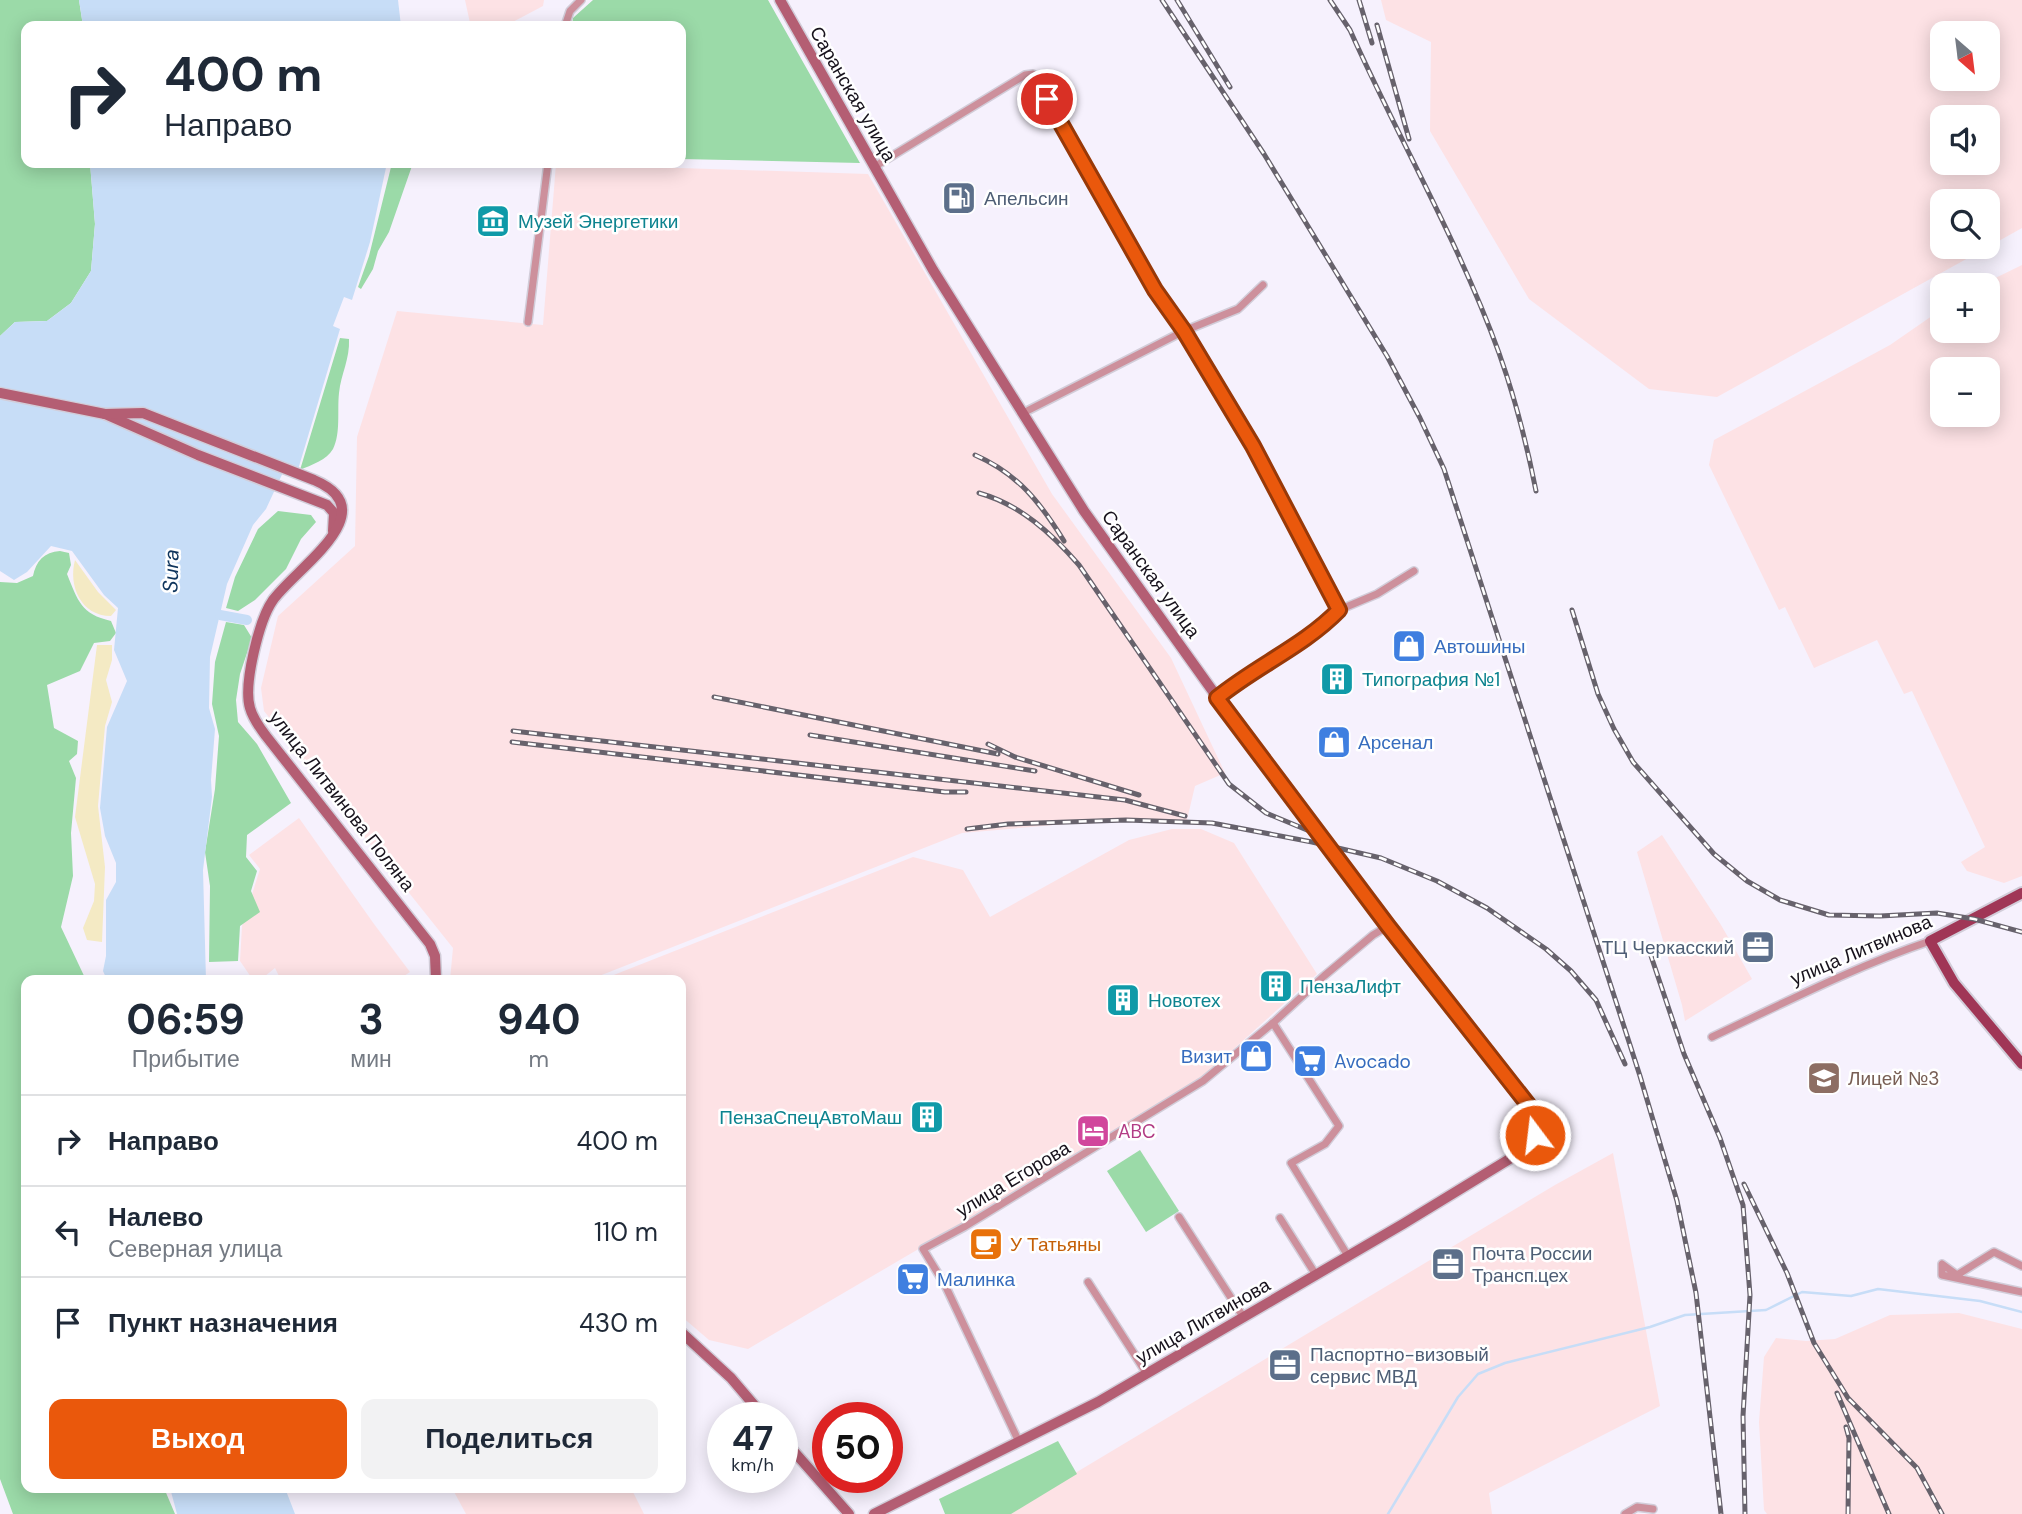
<!DOCTYPE html>
<html lang="ru">
<head>
<meta charset="utf-8">
<style>
  :root { --surface:#fff; --page:#f2f2f3; --text:#1f2937; --muted:#747a83; --line:#e0e1e3; --accent:#ea580c }
  body { margin:0; font-family:"DM Sans",sans-serif; background:var(--page); color:var(--text); height:100vh; display:flex; flex-direction:column; font-size:26px; white-space:nowrap }
  * { box-sizing:border-box; margin:0 }
  p { font-size:23px; color:var(--muted) }
  .icon { flex:none; width:38px; height:38px; fill:none; stroke:currentColor; stroke-width:2; stroke-linecap:round; stroke-linejoin:round }
  .map { position:relative; flex:1; overflow:hidden }
  .panel { position:absolute; left:21px; top:975px; width:665px; height:518px; display:flex; flex-direction:column; background:var(--surface); border-radius:14px; box-shadow:0 4px 18px #0003 }
  .panel>* { flex:none }
  .top-card { position:absolute; left:21px; top:21px; width:665px; height:147px; border-radius:14px; box-shadow:0 4px 18px #0003; background:#fff; color:var(--text); overflow:hidden }
  .needle { width:46px; rotate:152deg }
  .tools { position:absolute; left:1930px; top:21px; display:grid; gap:14px }
  .tools a { display:grid; place-items:center; width:70px; height:70px; border-radius:14px; background:var(--surface); box-shadow:0 4px 18px #0003; font-size:35px }
  .speed { position:absolute; left:707px; top:1402px; display:flex; gap:14px; font-size:35px; font-weight:700; text-align:center }
  .speed>* { display:grid; place-content:center; width:91px; height:91px; border-radius:50%; background:var(--surface); box-shadow:0 4px 18px #0003; line-height:1 }
  .speed small { font-size:18px; font-weight:400 }
  .speed .limit { border:10px solid #d22; background:#fff; color:#111 }
  .pin { position:absolute; display:grid; place-items:center; width:60px; height:60px; color:#fff; margin:-30px; border:4px solid #fff; border-radius:50%; box-shadow:0 2px 7px #0007 }
  .me { position:absolute; width:77px; margin:-38px; rotate:345deg; stroke-linejoin:round; filter:drop-shadow(0 0 5px #0008) }
  .turn { display:flex; align-items:center; gap:24px; height:147px; padding:0 28px; font-size:32px }
  .turn .icon { width:91px; height:91px; stroke-width:2.5 }
  .turn b { display:block; font-size:49px; line-height:60px }
  .eta { display:flex; justify-content:space-evenly; align-items:center; height:119px; text-align:center }
  .eta b { font-size:42px; font-weight:700; line-height:49px }
  .primary-button { display:flex; gap:14px; margin-top:auto; padding:14px 28px }
  .primary-button a { flex:1; height:80px; border-radius:14px; background:var(--accent); color:#fff; font-size:28px; font-weight:700; line-height:80px; text-align:center }
  .primary-button a+a { background:var(--page); color:var(--text) }
  ul { padding:0; list-style:none }
  li { display:flex; align-items:center; gap:21px; height:91px; padding:0 28px; border-top:2px solid var(--line) }
  li div { flex:1 }
  li b { display:block; font-size:26px }
  li em { font-style:normal }
  .map>svg:first-child { display:block }
  .industrial { fill:#fde2e5; fill-rule:evenodd }
  .green { fill:#9bdaa8 }
  .sand { fill:#f4eac4 }
  .water { fill:#c7ddf7 }
  .lines { fill:none; stroke-linecap:round; stroke-linejoin:round }
  .stream { stroke:#c7ddf7; stroke-width:2.5 }
  .canal { stroke:#c7ddf7; stroke-width:10 }
  .minor-casing { stroke:#d2cdd9; stroke-width:10 }
  .secondary-casing { stroke:#d2cdd9; stroke-width:13 }
  .primary-casing { stroke:#d2cdd9; stroke-width:14 }
  .minor { stroke:#cd909c; stroke-width:7 }
  .secondary { stroke:#b45e73; stroke-width:10 }
  .primary { stroke:#a03656; stroke-width:10 }
  .rail-casing { stroke:#67626c; stroke-width:5 }
  .rail { stroke:#fff; stroke-width:2.5; stroke-dasharray:8; stroke-linecap:butt }
  .route-casing { stroke:#983908; stroke-width:18 }
  .route { stroke:#ea580c; stroke-width:12 }
  .labels { text-anchor:middle; dominant-baseline:central; stroke-width:5; stroke-linejoin:round; paint-order:stroke }
  .street-label { font-size:19px; fill:#17121c; stroke:#fff }
  .service-label { font-size:19px; fill:#4e5e75; stroke:#fff; text-anchor:start }
  .culture-label { font-size:19px; fill:#0d838f; stroke:#fff; text-anchor:start }
  .shop-label { font-size:19px; fill:#366cbe; stroke:#fff; text-anchor:start }
  .education-label { font-size:19px; fill:#785e54; stroke:#fff; text-anchor:start }
  .hotel-label { font-size:19px; fill:#b23c85; stroke:#fff; text-anchor:start }
  .food-label { font-size:19px; fill:#c56008; stroke:#fff; text-anchor:start }
  .water-label { font-size:21px; font-style:italic; fill:#0e345c; stroke:#fff }
</style>
</head>
<body>
<div class="map">
<svg width="2022" height="1514" viewBox="0 0 2022 1514">
  <rect width="100%" height="100%" fill="#f6f1fd"/>
  <g class="industrial">
    <polygon points="465,0 544,0 543,6 505,26 470,23"/>
    <path d="M1381 0H2022V228L1988 247V201H1942V247H1988L1717 397 1649 389 1529 299 1430 131 1431 42 1386 20ZM1942 33H1988V79H1942ZM1988 117V163H1942V117Z"/>
    <polygon points="556,164 868,174 1052,494 1171,658 1225,773 1195,786 1186,824 1126,822 1066,824 962,833 589,980 450,980 453,948 264,711 261,688 278,616 355,546 357,437 397,311 543,325"/>
    <path d="M2022 265V876L2004 883 1967 871 1961 862 1985 847 1912 691 1904 694 1877 640 1814 668 1785 607 1779 610 1709 465 1714 440 1890 345 1942 309V331H1988V285H1981ZM1988 369V415H1942V369Z"/>
    <polygon points="299,818 374,924 410,972 398,980 281,980 275,968 260,980 253,980 240,961 242,926 260,869 249,855"/>
    <polygon points="1172,829 1201,829 1234,843 1317,974 1197,1082 1043,1176 748,1349 709,1340 681,1316 681,980 601,980 913,857 963,870 990,917 1129,840"/>
    <polygon points="1662,835 1721,925 1752,979 1685,1021 1682,1005 1637,852"/>
    <polygon points="1613,1153 1660,1406 1489,1493 1492,1514 1007,1514 1555,1185"/>
    <polygon points="1959,1313 2022,1329 2022,1514 1767,1514 1764,1510 1759,1422 1764,1357 1776,1338 1806,1341 1835,1339 1890,1315"/>
    <polygon points="452,1488 631,1488 644,1514 466,1514"/>
  </g>
  <g class="green">
    <polygon points="0,0 79,0 83,26 26,26 26,163 90,163 95,224 91,271 71,303 47,321 15,322 0,336"/>
    <polygon points="593,0 768,0 860,163 681,159 681,26 572,26 573,18"/>
    <polygon points="392,163 413,163 389,232 378,251 373,269 361,289 358,287 369,256"/>
    <path d="M340 338 349 339C350 359 341 374 339 393 337 411 341 433 333 449 327 460 311 465 300 470Z"/>
    <polygon points="278,511 311,515 316,522 301,539 286,569 255,600 238,611 226,608 235,577 258,529"/>
    <path d="M60 551 69 553 71 565 67 574C78 601 81 614 111 621L116 633 110 641 94 643 80 671 47 685 54 728 78 741 77 754 69 761 76 778 71 833 73 876 61 927 86 980H26V1488H164L175 1514H13L0 1479V582L17 583 33 576C36 561 44 552 60 551Z"/>
    <polygon points="226,622 244,625 252,638 240,674 236,700 238,722 257,744 291,803 247,835 246,857 257,871 251,891 260,912 240,926 238,961 209,962 210,886 205,852 215,789 219,736 212,704 215,662"/>
    <polygon points="1140,1150 1179,1211 1146,1232 1107,1171"/>
    <polygon points="1058,1441 1077,1474 1011,1514 945,1514 939,1499"/>
  </g>
  <g class="sand">
    <path d="M75 560 98 592 116 610 111 616C81 616 68 586 75 560Z"/>
    <polygon points="97,645 112,645 112,660 106,680 112,702 105,726 98,806 105,867 102,942 87,940 83,928 94,901 95,884 75,817"/>
  </g>
  <g class="water">
    <polygon points="79,0 398,0 401,26 83,26"/>
    <polygon points="90,163 387,163 370,242 352,300 344,297 333,326 340,329 297,473 285,468 266,509 253,525 227,584 210,657 209,708 215,729 211,780 212,797 203,870 206,980 107,980 103,971 106,956 106,900 116,882 116,863 105,836 100,808 107,727 127,681 114,650 118,608 104,595 72,551 51,546 27,572 14,580 0,571 0,336 15,322 47,321 71,303 91,271 95,224"/>
    <polygon points="170,1488 285,1488 295,1514 177,1514"/>
  </g>
  <g class="lines">
    <polyline class="stream" points="1388,1514 1458,1397 1478,1374 1505,1363 1650,1327 1685,1315 1766,1310 1802,1292 1851,1296 1878,1289 1980,1301 2022,1312"/>
    <polyline class="canal" points="220,615 247,620"/>
    <g class="minor-casing">
      <g id="minor">
        <polyline points="565,26 570,11 581,0"/>
        <polyline points="874,167 1025,75 1033,74 1155,290 1184,331 1253,446 1339,610"/>
        <polyline points="528,322 548,163"/>
        <polyline points="1023,413 1184,331 1238,309 1263,285"/>
        <polyline points="1217,697 1232,686 1305,639 1339,610 1377,594 1414,571"/>
        <polyline points="1273,1023 1339,1126 1325,1144 1291,1163 1348,1256"/>
        <path d="M1712 1037C1784 1003 1854 967 1930 941"/>
        <polyline points="1179,1217 1244,1318"/>
        <polyline points="1280,1218 1316,1275"/>
        <polyline points="2022,1266 1994,1252 1957,1275 1942,1264 1942,1275 2022,1292"/>
        <polyline points="1088,1282 1147,1374"/>
        <polyline points="1019,1442 945,1285 923,1249 964,1227 1203,1081 1273,1023 1324,976 1373,935 1388,926"/>
        <polyline points="1625,1514 1637,1507 1653,1509"/>
      </g>
    </g>
    <g class="secondary-casing">
      <g id="secondary">
        <polyline points="780,0 933,270 1084,511 1217,697 1344,866 1537,1116 1535,1135 1521,1152 1403,1224 1098,1402 874,1514"/>
        <polyline points="0,393 105,414 198,455 327,505 334,513 333,531"/>
        <path d="M105 414 143 413 314 480C387 511 297 567 273 600 259 620 243 685 250 708 253 719 260 728 266 736L430 944 435 956 436 980"/>
        <polyline points="681,1332 731,1378 765,1418"/>
        <polyline points="782,1438 849,1514"/>
      </g>
    </g>
    <g class="primary-casing">
      <polyline id="primary" points="2022,893 1930,941 1954,983 2022,1064"/>
    </g>
    <use href="#minor" class="minor"/>
    <use href="#secondary" class="secondary"/>
    <use href="#primary" class="primary"/>
    <g class="rail-casing">
      <g id="rail">
        <polyline points="1162,0 1264,154 1387,356 1420,418 1444,469 1640,1076 1677,1201 1696,1293 1721,1514"/>
        <polyline points="1177,0 1230,87"/>
        <path d="M1330 0 1350 30C1398 138 1459 242 1499 353 1515 398 1527 445 1536 491"/>
        <polyline points="1359,0 1372,43"/>
        <polyline points="1377,25 1409,139"/>
        <path d="M975 455C1018 474 1040 502 1064 541"/>
        <path d="M979 493C1021 505 1051 533 1079 565L1229 784 1266 813 1319 835"/>
        <polyline points="1572,610 1598,694 1614,729 1633,762 1714,854 1747,881 1780,900 1829,915 1880,916 1937,913 1974,919 2022,932"/>
        <polyline points="714,697 998,754"/>
        <polyline points="513,731 1125,800 1185,816"/>
        <polyline points="810,735 1035,771"/>
        <polyline points="512,742 945,792 966,792"/>
        <polyline points="988,744 1015,757 1139,795"/>
        <polyline points="967,829 1008,824 1126,820 1212,823 1312,842 1381,858 1437,881 1487,908 1546,949 1571,971 1596,1000 1625,1064"/>
        <polyline points="1650,953 1684,1054 1720,1138 1743,1205 1750,1295 1743,1416 1745,1514"/>
        <polyline points="1744,1184 1787,1273 1814,1343 1848,1398 1917,1468 1942,1514"/>
        <polyline points="1837,1393 1889,1514"/>
        <polyline points="1846,1427 1849,1438 1848,1514"/>
      </g>
    </g>
    <use href="#rail" class="rail"/>
  </g>
  <g class="lines">
    <g class="route-casing">
      <path id="route" d="M1047 99 1155 290 1184 331 1253 446 1339 610C1304 646 1256 666 1217 698L1388 926 1537 1116 1535 1135"/>
    </g>
    <use href="#route" class="route"/>
  </g>
  <defs>
    <g id="fuel-square" transform="scale(1.75)"><rect x="-9" y="-9" width="18" height="18" rx="4" fill="#5c6f8a" stroke="#fff"/><path d="M-5.5-6h7V0h2V4h1.3V-2.5L3-4.5l.8-.8L6-3V5H2.5V1h-1V6h-7ZM-4.2-4.7v3.2H.2V-4.7Z" fill="#fff"/></g>
    <g id="museum-square" transform="scale(1.75)"><rect x="-9" y="-9" width="18" height="18" rx="4" fill="#0f9aa8" stroke="#fff"/><path d="M0-6L6-3V-2H-6V-3ZM-5-1h2V3h-2ZM-1-1h2V3h-2ZM3-1h2V3H3ZM-6 4H6V6H-6Z" fill="#fff"/></g>
    <g id="shop-square" transform="scale(1.75)"><rect x="-9" y="-9" width="18" height="18" rx="4" fill="#3f7fe0" stroke="#fff"/><path d="M-5-2.5h2.3a2.7 3.5 0 0 1 5.4 0H5L5.5 6h-11ZM-1.5-2.5h3a1.5 2.3 0 0 0-3 0Z" fill="#fff"/></g>
    <g id="building-square" transform="scale(1.75)"><rect x="-9" y="-9" width="18" height="18" rx="4" fill="#0f9aa8" stroke="#fff"/><path d="M-4-6H4V6H1V3H-1V6H-4ZM-2.5-4.3h1.7v1.8h-1.7ZM.8-4.3h1.7v1.8H.8ZM-2.5-1h1.7V.8h-1.7ZM.8-1h1.7V.8H.8Z" fill="#fff"/></g>
    <g id="office-square" transform="scale(1.75)"><rect x="-9" y="-9" width="18" height="18" rx="4" fill="#5c6f8a" stroke="#fff"/><path d="M-6-3h4V-5.5h4V-3h4V5H-6ZM-1-4.5V-3h2v-1.5ZM-6 0V1H6V0Z" fill="#fff"/></g>
    <g id="supermarket-square" transform="scale(1.75)"><rect x="-9" y="-9" width="18" height="18" rx="4" fill="#3f7fe0" stroke="#fff"/><path d="M-6-5.5h2.5l.6 2H6L4.5 2H-2.5L-4.4-4H-6ZM-1.5 3.2a1.3 1.3 0 1 0 .1 0ZM3 3.2a1.3 1.3 0 1 0 .1 0Z" fill="#fff"/></g>
    <g id="school-square" transform="scale(1.75)"><rect x="-9" y="-9" width="18" height="18" rx="4" fill="#8d6e63" stroke="#fff"/><path d="M0-5L7-2L0 1L-7-2ZM-4 1L0 2.5L4 1V4Q0 6-4 4Z" fill="#fff"/></g>
    <g id="hotel-square" transform="scale(1.75)"><rect x="-9" y="-9" width="18" height="18" rx="4" fill="#d1479c" stroke="#fff"/><path d="M-6-4.5h1.5V1H6V5H4.5V3h-9V5H-6ZM-4 0a1.8 1.8 0 1 1 3.6 0ZM.5 0V-2.5h3Q6-2.5 6 0Z" fill="#fff"/></g>
    <g id="cafe-square" transform="scale(1.75)"><rect x="-9" y="-9" width="18" height="18" rx="4" fill="#e8710a" stroke="#fff"/><path d="M-5.5-4.5H6V0H3Q3 3.5 0 3.5H-2.5Q-5.5 3.5-5.5 0ZM3-3.2v2h1.7v-2ZM-6 4.5H4V6H-6Z" fill="#fff"/></g>
  </defs>
  <g fill-rule="evenodd">
    <use href="#fuel-square" x="959" y="198"/>
    <use href="#museum-square" x="493" y="221"/>
    <use href="#shop-square" x="1409" y="646"/>
    <use href="#building-square" x="1337" y="679"/>
    <use href="#shop-square" x="1334" y="742"/>
    <use href="#office-square" x="1758" y="947"/>
    <use href="#building-square" x="1276" y="986"/>
    <use href="#building-square" x="1123" y="1000"/>
    <use href="#shop-square" x="1256" y="1056"/>
    <use href="#supermarket-square" x="1310" y="1061"/>
    <use href="#school-square" x="1824" y="1078"/>
    <use href="#building-square" x="927" y="1117"/>
    <use href="#hotel-square" x="1093" y="1131"/>
    <use href="#cafe-square" x="986" y="1244"/>
    <use href="#office-square" x="1448" y="1264"/>
    <use href="#supermarket-square" x="913" y="1279"/>
    <use href="#office-square" x="1285" y="1365"/>
  </g>
  <g class="labels">
    <g class="street-label">
      <text transform="translate(853 94) rotate(60)">Саранская улица</text>
      <text transform="translate(1151 574) rotate(54)">Саранская улица</text>
      <text transform="translate(342 801) rotate(52)">улица Литвинова Поляна</text>
      <text transform="translate(1861 950) rotate(-23)">улица Литвинова</text>
      <text transform="translate(1013 1179) rotate(-31)">улица Егорова</text>
      <text transform="translate(1203 1321) rotate(-30)">улица Литвинова</text>
    </g>
    <g class="service-label">
      <text x="984" y="198">Апельсин</text>
      <text x="1734" y="947" text-anchor="end">ТЦ Черкасский</text>
      <text x="1472" y="1253">Почта России<tspan x="1472" dy="22">Трансп.цех</tspan></text>
      <text x="1310" y="1354">Паспортно-визовый<tspan x="1310" dy="22">сервис МВД</tspan></text>
    </g>
    <g class="culture-label">
      <text x="518" y="221">Музей Энергетики</text>
      <text x="1362" y="679">Типография №1</text>
      <text x="1300" y="986">ПензаЛифт</text>
      <text x="1148" y="1000">Новотех</text>
      <text x="902" y="1117" text-anchor="end">ПензаСпецАвтоМаш</text>
    </g>
    <g class="shop-label">
      <text x="1434" y="646">Автошины</text>
      <text x="1358" y="742">Арсенал</text>
      <text x="1232" y="1056" text-anchor="end">Визит</text>
      <text x="1334" y="1061">Avocado</text>
      <text x="937" y="1279">Малинка</text>
    </g>
    <g class="education-label">
      <text x="1848" y="1078">Лицей №3</text>
    </g>
    <g class="hotel-label">
      <text x="1118" y="1131">ABC</text>
    </g>
    <g class="food-label">
      <text x="1010" y="1244">У Татьяны</text>
    </g>
    <g class="water-label">
      <text transform="translate(171 571) rotate(-88)">Sura</text>
    </g>
  </g>
</svg>
<div class="tools">
<a><svg class="needle" viewBox="-14 -14 28 28"><path d="M0-13l5 13h-10z" fill="#e53935"/><path d="M0 13l5-13h-10z" fill="#747a83"/></svg></a>
<a><svg class="icon" aria-label="sound" viewBox="0 0 24 24"><path d="M4 9h4l5-4v14l-5-4H4zM17 9q2 3 0 6"/></svg></a>
<a><svg class="icon" aria-label="search" viewBox="0 0 24 24"><circle cx="10" cy="10" r="6"/><path d="M15 15l6 6"/></svg></a>
<a>+</a>
<a>−</a>
</div>
<div class="speed"><div>47<small>km/h</small></div><div class="limit">50</div></div>
<div class="pin" style="left:1047px;top:99px;background:#d93025"><svg class="icon" aria-label="arrive" viewBox="0 0 24 24"><path d="M6 21V4h12l-3 4 3 4H6"/></svg></div>
<svg class="me" style="left:1535px;top:1135px" viewBox="-20 -20 40 40"><circle r="17" fill="#ea580c" stroke="#fff" stroke-width="3"/><path d="M0-11L8 9 0 5-8 9z" fill="#fff"/></svg>
<div class="top-card">
<div class="turn"><svg class="icon" aria-label="right" viewBox="0 0 24 24"><path d="M7 20v-9h11M14 6l5 5-5 5"/></svg><div><b>400 m</b>Направо</div></div>
</div>
<section class="panel">
<div class="eta">
<div><b>06:59</b><p>Прибытие</p></div>
<div><b>3</b><p>мин</p></div>
<div><b>940</b><p>m</p></div>
</div>
<ul>
<li><svg class="icon" aria-label="right" viewBox="0 0 24 24"><path d="M7 20v-9h11M14 6l5 5-5 5"/></svg><div><b>Направо</b></div><em>400 m</em></li>
<li><svg class="icon" aria-label="left" viewBox="0 0 24 24"><path d="M17 20v-9H6M10 6l-5 5 5 5"/></svg><div><b>Налево</b><p>Северная улица</p></div><em>110 m</em></li>
<li><svg class="icon" aria-label="arrive" viewBox="0 0 24 24"><path d="M6 21V4h12l-3 4 3 4H6"/></svg><div><b>Пункт назначения</b></div><em>430 m</em></li>
</ul>
<div class="primary-button"><a>Выход</a><a>Поделиться</a></div>
</section>
</div>
</body>
</html>
